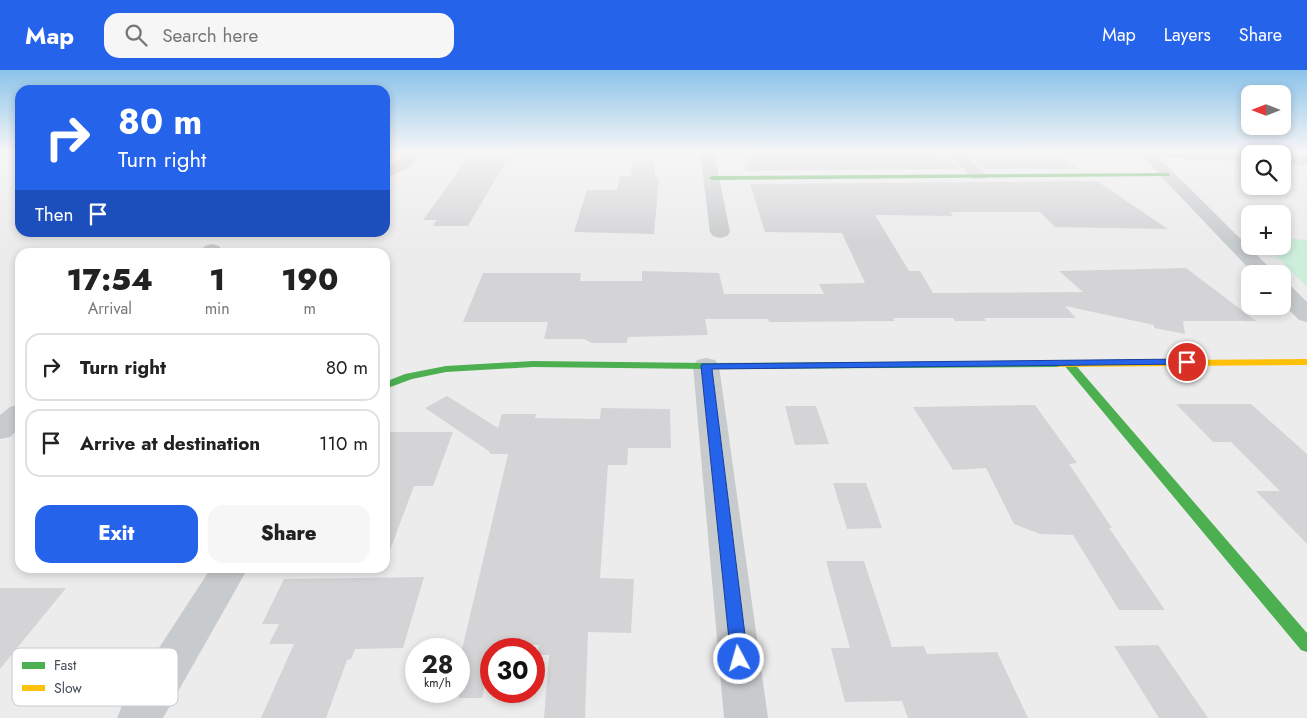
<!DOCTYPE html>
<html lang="en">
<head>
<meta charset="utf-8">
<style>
  :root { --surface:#fff; --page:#f6f6f6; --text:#222; --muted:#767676; --line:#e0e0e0; --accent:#2563eb }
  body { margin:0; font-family:Jost,sans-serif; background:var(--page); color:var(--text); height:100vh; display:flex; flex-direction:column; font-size:19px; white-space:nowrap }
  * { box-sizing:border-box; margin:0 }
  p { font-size:16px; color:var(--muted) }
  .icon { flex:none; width:28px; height:28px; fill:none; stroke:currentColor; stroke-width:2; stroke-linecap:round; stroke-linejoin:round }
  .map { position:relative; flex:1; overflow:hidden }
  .side { position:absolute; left:15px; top:178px; width:375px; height:325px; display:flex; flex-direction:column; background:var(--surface); border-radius:15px; box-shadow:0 2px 8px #0003 }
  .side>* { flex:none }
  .top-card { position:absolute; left:15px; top:15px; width:375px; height:152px; border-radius:15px; box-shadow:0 2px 8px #0003; background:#2563eb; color:#fff; overflow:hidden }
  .needle { width:32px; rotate:270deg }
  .fabs { position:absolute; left:1241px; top:15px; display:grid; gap:10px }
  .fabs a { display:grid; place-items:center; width:50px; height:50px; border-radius:10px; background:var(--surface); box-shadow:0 2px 8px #0003; font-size:25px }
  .speed { position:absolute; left:405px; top:568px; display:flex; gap:10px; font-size:25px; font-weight:700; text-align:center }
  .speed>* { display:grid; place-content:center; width:65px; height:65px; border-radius:50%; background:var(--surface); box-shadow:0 2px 8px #0003; line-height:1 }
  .speed small { font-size:12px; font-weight:400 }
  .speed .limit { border:8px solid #d22; background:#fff; color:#111 }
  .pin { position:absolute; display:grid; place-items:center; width:42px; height:42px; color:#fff; margin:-21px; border:2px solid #fff; border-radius:50%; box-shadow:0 1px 5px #0007 }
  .me { position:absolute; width:55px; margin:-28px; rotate:354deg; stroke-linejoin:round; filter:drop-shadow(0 0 4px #0008) }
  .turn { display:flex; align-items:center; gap:18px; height:105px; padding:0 20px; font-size:22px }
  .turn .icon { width:65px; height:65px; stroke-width:2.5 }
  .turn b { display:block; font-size:35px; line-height:42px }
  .then { display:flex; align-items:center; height:48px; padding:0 20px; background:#0003; gap:10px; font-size:19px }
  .eta { display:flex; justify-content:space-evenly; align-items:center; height:85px; text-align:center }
  .eta b { font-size:30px; font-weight:800; line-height:35px }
  .cta { display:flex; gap:10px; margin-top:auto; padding:10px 20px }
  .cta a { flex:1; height:58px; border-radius:15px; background:var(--accent); color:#fff; font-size:20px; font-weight:800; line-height:58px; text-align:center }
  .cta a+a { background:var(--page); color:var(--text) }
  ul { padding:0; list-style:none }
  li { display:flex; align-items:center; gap:15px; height:68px; margin:0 10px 8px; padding:0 10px; border:2px solid var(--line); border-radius:15px }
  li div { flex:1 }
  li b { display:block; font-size:19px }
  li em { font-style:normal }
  header { display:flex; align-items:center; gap:30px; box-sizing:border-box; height:70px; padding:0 25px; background:var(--accent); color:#fff }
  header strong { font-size:24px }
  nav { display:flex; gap:28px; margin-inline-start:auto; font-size:18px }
  .search { width:350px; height:45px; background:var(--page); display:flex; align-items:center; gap:12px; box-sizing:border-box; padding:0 18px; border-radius:15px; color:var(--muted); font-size:19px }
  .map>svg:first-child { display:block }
  .green { fill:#ceeedc }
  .building { fill:#d4d4d7 }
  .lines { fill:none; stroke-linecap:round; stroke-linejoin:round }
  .street { fill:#c8cbcd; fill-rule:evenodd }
  .fast { fill:#4caf50; fill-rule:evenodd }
  .slow { fill:#ffc107; fill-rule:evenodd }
  .route { fill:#2563eb; stroke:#184099 }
  .key { fill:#fff; stroke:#c7cacd; stroke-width:1 }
  .key-label { font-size:14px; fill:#434e59 }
</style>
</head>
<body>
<header>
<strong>Map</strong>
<div class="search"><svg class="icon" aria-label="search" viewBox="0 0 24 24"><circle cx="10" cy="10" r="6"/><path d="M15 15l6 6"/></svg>Search here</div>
<nav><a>Map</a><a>Layers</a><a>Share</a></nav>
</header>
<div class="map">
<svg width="1307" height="648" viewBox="0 0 1307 648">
  <rect width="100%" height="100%" fill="#edecec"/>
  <polygon class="green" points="1283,168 1307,170 1307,217 1266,176 1282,176"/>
  <g class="building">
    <polygon points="783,82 936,82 939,84 947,84 961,99 746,101 744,94 750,95 745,83"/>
    <polygon points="968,84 1058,84 1080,99 983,99"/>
    <polygon points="468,88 508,88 468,156 433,156 437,150 423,150"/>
    <polygon points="632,91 655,91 655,107 659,107 654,164 574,162 587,120 617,120 620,106 631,106"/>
    <polygon points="1097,111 1168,159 1055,157 1040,142 950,142 953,146 875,145 909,201 920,201 933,223 1083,222 1059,201 1186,198 1256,251 1183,251 1185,264 1154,258 1154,255 1065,236 1076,248 984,248 986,251 955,251 953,248 893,248 895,251 784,252 769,252 768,249 705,249 708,265 628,267 627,273 592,273 584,269 544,269 548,252 463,252 483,203 581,203 580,211 642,211 642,201 719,203 724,224 824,224 819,214 865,213 842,163 765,162 750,114"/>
    <polygon points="447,326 498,358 502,344 536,344 535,348 600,349 601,338 670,339 671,378 628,378 627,395 608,395 600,508 634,509 631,563 588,562 585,648 544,648 549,585 537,585 539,575 493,575 482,628 459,628 459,592 508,384 490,384 490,382 425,338"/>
    <polygon points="1176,334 1251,334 1307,384 1307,474 1256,421 1280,421 1231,372 1213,372"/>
    <polygon points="1035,335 1077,393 1069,394 1112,458 1109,458 1165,540 1119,540 1073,465 1040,464 1014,454 986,398 953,400 913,337"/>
    <polygon points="785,336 816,336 829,374 795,375"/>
    <polygon points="385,362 453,362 433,416 414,416 387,488 385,488"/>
    <polygon points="833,413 866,413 882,458 847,459"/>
    <polygon points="826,491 864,491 892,577 924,576 927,584 997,582 1028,648 908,648 902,631 845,632 831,578 850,578"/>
    <polygon points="424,507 403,578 355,579 351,589 347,590 326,648 261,648 294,574 269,574 279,554 262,554 284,509"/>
    <polygon points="0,518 66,518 0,599"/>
    <polygon points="1158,575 1208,648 1159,648 1114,576"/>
  </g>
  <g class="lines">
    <g class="street">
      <polygon points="406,82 422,82 407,99 385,108 385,97 395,93"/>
      <polygon points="700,82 714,82 730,162 727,166 720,168 713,166 710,162"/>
      <polygon points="947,82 963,82 987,106 985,109 973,109"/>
      <polygon points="1138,82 1255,84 1250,84 1250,92 1158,87 1276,204 1254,204"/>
      <polygon points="1282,84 1307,85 1307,95 1282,94"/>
      <polygon points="212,174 219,176 222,180 220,182 199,182 205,176"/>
      <polygon points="1282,214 1290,215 1307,232 1307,252 1299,250 1282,233"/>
      <polygon points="706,288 715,290 719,296 768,648 724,648 693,296 697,290"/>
      <polygon points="20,334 20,358 10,367 0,369 0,345 10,337"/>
      <polygon points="211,498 248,498 163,648 117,648 123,633"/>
    </g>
    <g class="fast">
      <polygon points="1168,103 1170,104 1170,106 712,110 709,108 712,106"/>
      <polygon points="1068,290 1072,291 1307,563 1307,582 1301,580 1064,295 1059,297 706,299 533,297 446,302 412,309 385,319 385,312 405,304 446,296 533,291 706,293 1059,291 1063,292"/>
    </g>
    <polygon class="slow" points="1307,289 1307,295 1059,297 1054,294 1059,291"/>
  </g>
  <linearGradient id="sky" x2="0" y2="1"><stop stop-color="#8bc3ea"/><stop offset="0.47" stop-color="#f7f6f6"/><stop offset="1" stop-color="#f7f6f6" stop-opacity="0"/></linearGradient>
  <rect width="1307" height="173" fill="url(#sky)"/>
  <polygon class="route" points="1187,289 1193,292 1191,294 712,299 748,589 745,595 739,597 733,595 731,589 701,296 702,294"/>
  <rect x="12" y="578" width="166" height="58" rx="8" class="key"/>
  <rect x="22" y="592" width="23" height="7" fill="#4caf50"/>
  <rect x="22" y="615" width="23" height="6" fill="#ffc107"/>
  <g class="key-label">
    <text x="54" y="600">Fast</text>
    <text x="54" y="623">Slow</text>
  </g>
</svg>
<div class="fabs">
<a><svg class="needle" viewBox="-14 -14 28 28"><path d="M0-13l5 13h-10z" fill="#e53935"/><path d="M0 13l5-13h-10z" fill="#767676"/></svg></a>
<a><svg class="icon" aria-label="search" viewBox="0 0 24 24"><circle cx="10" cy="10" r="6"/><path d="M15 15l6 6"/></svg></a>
<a>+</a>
<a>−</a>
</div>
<div class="speed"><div>28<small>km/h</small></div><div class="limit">30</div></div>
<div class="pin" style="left:1187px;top:292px;background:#d93025"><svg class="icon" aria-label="arrive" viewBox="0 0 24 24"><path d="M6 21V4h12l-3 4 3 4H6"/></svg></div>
<svg class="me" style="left:739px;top:589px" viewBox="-20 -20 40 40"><circle r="17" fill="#2563eb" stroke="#fff" stroke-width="3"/><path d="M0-11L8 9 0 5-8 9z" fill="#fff"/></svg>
<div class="top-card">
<div class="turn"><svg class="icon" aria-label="right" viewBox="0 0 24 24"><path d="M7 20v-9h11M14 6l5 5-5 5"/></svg><div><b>80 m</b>Turn right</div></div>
<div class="then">Then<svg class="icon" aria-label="arrive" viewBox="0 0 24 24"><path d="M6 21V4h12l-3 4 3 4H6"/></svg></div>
</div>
<section class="side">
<div class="eta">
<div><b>17:54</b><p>Arrival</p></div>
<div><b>1</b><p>min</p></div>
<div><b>190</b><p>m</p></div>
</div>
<ul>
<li><svg class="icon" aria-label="right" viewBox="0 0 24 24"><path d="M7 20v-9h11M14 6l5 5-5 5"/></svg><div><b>Turn right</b></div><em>80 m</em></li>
<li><svg class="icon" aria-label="arrive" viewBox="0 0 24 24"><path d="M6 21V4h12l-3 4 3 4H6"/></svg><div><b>Arrive at destination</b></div><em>110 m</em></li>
</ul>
<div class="cta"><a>Exit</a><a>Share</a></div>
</section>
</div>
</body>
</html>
